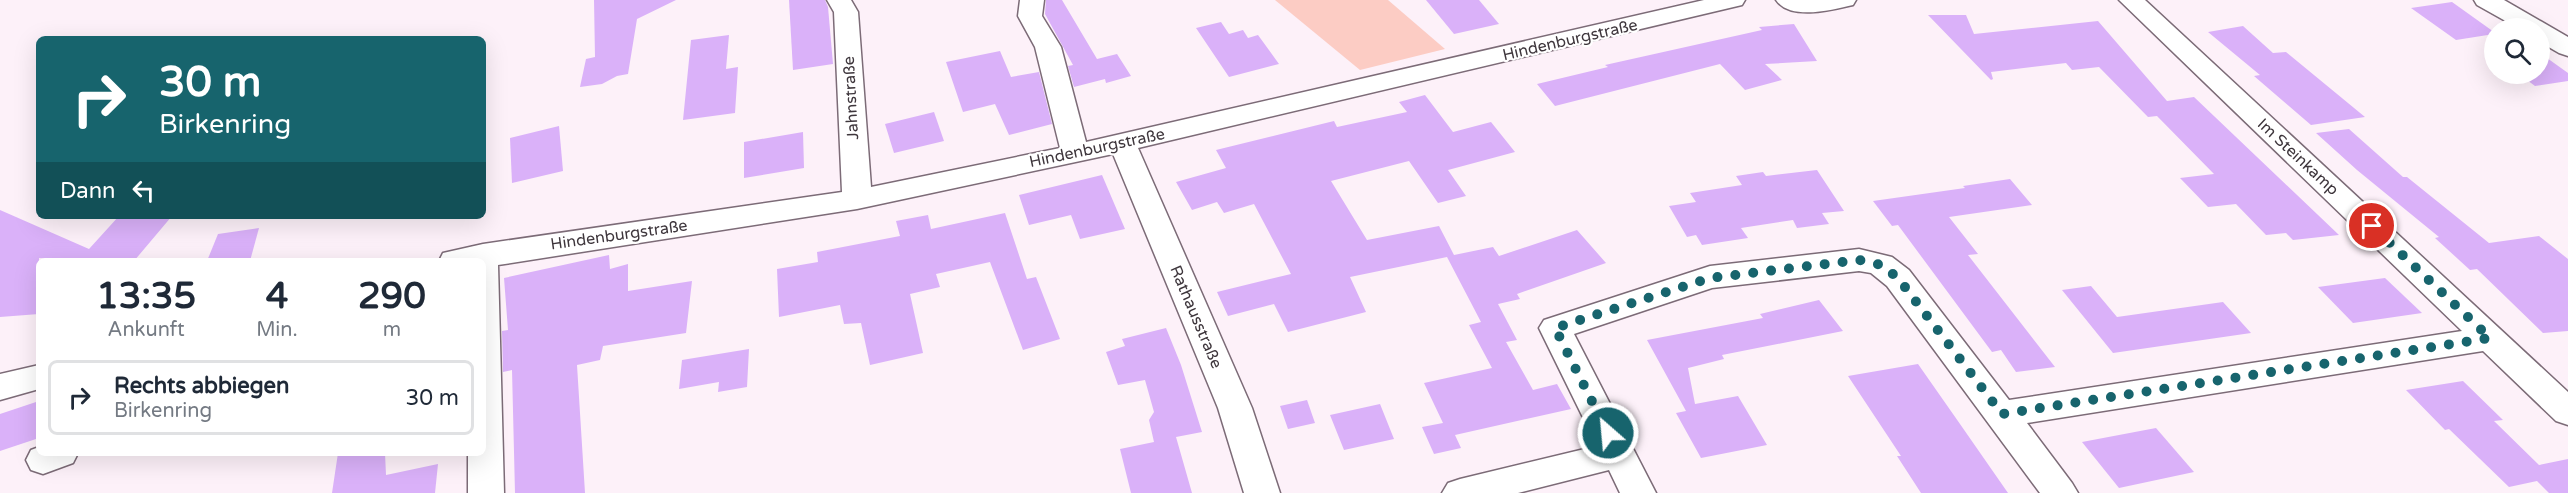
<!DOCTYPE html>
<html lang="de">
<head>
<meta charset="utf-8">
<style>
  :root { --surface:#fff; --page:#f2f2f3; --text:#1f2937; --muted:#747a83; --line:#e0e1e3 }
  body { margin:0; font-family:"Varela Round",sans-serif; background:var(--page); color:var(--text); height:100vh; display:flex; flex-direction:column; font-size:22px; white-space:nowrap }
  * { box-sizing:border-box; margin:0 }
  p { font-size:20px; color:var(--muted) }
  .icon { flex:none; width:33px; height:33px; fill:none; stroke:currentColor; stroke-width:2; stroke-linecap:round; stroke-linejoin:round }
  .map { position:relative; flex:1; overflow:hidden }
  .details { position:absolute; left:36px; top:258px; width:450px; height:198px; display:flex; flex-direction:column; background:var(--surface); border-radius:9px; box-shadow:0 6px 24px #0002 }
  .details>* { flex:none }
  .hud { position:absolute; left:36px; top:36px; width:450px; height:183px; border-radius:9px; box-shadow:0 6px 24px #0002; background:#17646d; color:#fff; overflow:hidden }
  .controls { position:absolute; left:2484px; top:18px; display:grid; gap:12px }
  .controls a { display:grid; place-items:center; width:66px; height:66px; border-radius:50%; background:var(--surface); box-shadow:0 6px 24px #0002; font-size:30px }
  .pin { position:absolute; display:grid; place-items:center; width:51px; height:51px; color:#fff; margin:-26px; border:3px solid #fff; border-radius:50%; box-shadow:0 2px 6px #0007 }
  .me { position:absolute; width:66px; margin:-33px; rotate:333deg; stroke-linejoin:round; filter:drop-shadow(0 0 4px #0008) }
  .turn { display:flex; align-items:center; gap:21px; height:126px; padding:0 24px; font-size:27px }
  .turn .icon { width:78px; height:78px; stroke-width:2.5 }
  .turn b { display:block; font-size:42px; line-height:51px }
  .then { display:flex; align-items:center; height:57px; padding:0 24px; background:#0003; gap:12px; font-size:22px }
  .eta { display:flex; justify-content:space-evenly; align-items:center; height:102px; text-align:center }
  .eta b { font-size:36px; font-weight:700; line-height:42px }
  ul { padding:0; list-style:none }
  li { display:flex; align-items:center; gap:18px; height:75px; margin:0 12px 9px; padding:0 12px; border:3px solid var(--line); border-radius:9px }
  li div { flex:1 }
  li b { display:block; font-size:22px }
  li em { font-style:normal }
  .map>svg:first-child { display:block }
  .green { fill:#fcccc4 }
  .building { fill:#dab1f9 }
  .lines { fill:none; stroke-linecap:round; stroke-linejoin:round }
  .minor-casing { stroke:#7c6b77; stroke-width:3 }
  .minor { fill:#fff; fill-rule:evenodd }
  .route { stroke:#17646d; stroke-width:10; stroke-dasharray:0 18 }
  .labels { text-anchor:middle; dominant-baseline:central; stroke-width:4.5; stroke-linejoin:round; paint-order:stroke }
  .street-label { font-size:16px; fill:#3e363c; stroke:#fff }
</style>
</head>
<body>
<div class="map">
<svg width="2568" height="493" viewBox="0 0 2568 493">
  <rect width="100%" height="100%" fill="#fdf1f9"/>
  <polygon class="green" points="1275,0 1388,0 1445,49 1360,70"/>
  <g class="building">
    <polygon points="594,0 676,0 637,19 628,74 617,76 602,84 580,87 586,59 595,57"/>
    <polygon points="789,0 825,0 828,7 833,64 793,70"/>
    <polygon points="1046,0 1062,0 1097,59 1117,54 1131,76 1106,83 1105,79 1074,87 1068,66 1073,65 1045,14"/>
    <polygon points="1426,0 1479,0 1499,24 1454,34"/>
    <polygon points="2452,2 2494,32 2494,34 2456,40 2411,8"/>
    <polygon points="1928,15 1966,15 1974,34 2098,21 2167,101 2194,97 2339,235 2293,240 2286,233 2266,235 2236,204 2208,207 2180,178 2214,174 2157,116 2148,117 2099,67 2072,70 2066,63 1991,72 1993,79 1991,80"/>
    <polygon points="1221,22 1229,34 1243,30 1248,38 1258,35 1279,64 1229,77 1196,28"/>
    <polygon points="1794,24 1817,61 1765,64 1782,80 1745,90 1720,64 1555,106 1537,84 1608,67 1605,65 1762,30 1759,27"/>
    <polygon points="2243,26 2273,53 2286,52 2365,117 2311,125 2254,76 2260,75 2208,32"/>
    <polygon points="729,35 726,69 738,67 735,113 683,120 691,40"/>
    <polygon points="1000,51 1011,77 1039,72 1052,124 1009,135 995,104 963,112 946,62"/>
    <polygon points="2540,53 2568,73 2568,81 2535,86 2519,74 2540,74"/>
    <polygon points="1425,95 1453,132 1491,122 1515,152 1448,170 1466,196 1438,203 1409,161 1331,181 1367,240 1439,226 1454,255 1493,247 1499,256 1577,230 1606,263 1517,294 1520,299 1498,304 1517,340 1506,342 1533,390 1557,384 1571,409 1455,435 1461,448 1434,454 1422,427 1443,423 1424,383 1492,368 1469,325 1481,322 1447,257 1350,277 1366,312 1288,332 1274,304 1228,316 1217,292 1291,274 1254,204 1224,213 1217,202 1192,210 1176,182 1226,168 1216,150 1334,121 1337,127 1407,112 1399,102"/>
    <polygon points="934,112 944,141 894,153 885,124"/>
    <polygon points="559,126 563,171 512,183 510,138"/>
    <polygon points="2349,129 2403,177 2407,177 2489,243 2539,236 2568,259 2568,331 2543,333 2477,269 2470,270 2435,238 2439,237 2357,170 2316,133"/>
    <polygon points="803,132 804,168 744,178 744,142"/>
    <polygon points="1817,170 1844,211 1822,213 1829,224 1797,228 1793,220 1741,228 1748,238 1702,245 1696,235 1687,237 1669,206 1696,202 1690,193 1742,185 1736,176 1763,172 1766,176"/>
    <polygon points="1102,175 1125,229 1080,239 1071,215 1029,225 1019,195"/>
    <polygon points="2010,179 2032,205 1949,217 1978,254 1968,255 2055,367 2016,372 2001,350 1992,352 1898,225 1892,226 1873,201 1965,188 1963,186"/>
    <polygon points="0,210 89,249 119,216 172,216 134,261 39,258 39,314 0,317"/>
    <polygon points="1005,213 1027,279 1036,277 1060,339 1023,350 990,262 936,274 940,287 910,294 923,353 870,365 861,323 844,324 840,305 779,317 777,269 818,262 817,252 900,236 896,221 928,215 931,229"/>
    <polygon points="259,228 250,261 207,261 218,234"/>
    <polygon points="609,255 610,269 628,264 628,291 692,281 686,333 603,346 600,360 577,365 585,493 515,493 512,370 503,372 502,331 508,330 504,278"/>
    <polygon points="2385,278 2422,313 2353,323 2318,287"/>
    <polygon points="2091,286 2117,317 2223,302 2251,333 2113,353 2062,290"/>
    <polygon points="1819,300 1843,331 1722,355 1724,359 1688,368 1695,404 1738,396 1767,445 1701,458 1676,413 1686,411 1647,340 1763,318 1760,314"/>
    <polygon points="1166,328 1181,365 1202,432 1176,437 1192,493 1131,493 1120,449 1154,442 1149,420 1154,412 1145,380 1118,385 1106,352 1125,346 1122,339"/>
    <polygon points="749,349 747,387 718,392 719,382 679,389 682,360"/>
    <polygon points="1918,364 1960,424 2008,493 1921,493 1897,456 1901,456 1848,376"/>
    <polygon points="2463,381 2503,420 2494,421 2539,465 2568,459 2568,493 2549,493 2537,481 2509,487 2449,429 2445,430 2406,390"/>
    <polygon points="1307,400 1315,423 1288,429 1280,406"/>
    <polygon points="39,401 39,438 0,451 0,414"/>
    <polygon points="1380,404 1394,439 1344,450 1330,415"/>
    <polygon points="2156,428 2194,472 2119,488 2082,442"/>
    <polygon points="338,453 385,453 386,475 438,464 435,493 332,493"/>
  </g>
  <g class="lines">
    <g class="minor-casing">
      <g id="minor">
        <polygon points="827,0 851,0 858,12 871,187 1060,148 1035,47 1018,16 1020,0 1044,0 1042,16 1061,47 1086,142 1704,0 1745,0 1742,5 1138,148 1252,408 1280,493 1244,493 1218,408 1113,154 857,209 498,265 504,493 468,493 468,453 483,453 483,261 439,261 443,253 483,244 842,192 834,12"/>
        <path d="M1776 0H1856L1853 5C1832 10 1790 21 1776 0Z"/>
        <polygon points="2119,0 2145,0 2568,392 2568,425 2556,421 2483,351 2027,423 2072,483 2078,493 2040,493 1887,286 1871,273 1859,271 1712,288 1574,334 1656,493 1620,493 1609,470 1518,493 1442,493 1448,483 1460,479 1597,446 1539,328 1544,320 1710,266 1859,249 1892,257 1909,270 2009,400 2462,331"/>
        <polygon points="2474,0 2504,0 2568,37 2568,56 2559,53 2540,42 2540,28 2518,28 2477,5"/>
        <polygon points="39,365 39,389 0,400 0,374"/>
        <polygon points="39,447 39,453 78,453 73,463 43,474 31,470 26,460 31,450"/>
      </g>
    </g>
    <use href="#minor" class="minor"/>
  </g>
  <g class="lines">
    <polyline class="route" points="1608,433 1555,328 1710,278 1859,260 1881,265 1898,278 2002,414 2490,338 2372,226"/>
  </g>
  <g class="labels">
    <g class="street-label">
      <text transform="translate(1570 40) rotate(-13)">Hindenburgstraße</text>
      <text transform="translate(851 98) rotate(-93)">Jahnstraße</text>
      <text transform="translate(1097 148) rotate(-12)">Hindenburgstraße</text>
      <text transform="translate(2298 157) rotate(43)">Im Steinkamp</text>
      <text transform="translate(619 235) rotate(-8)">Hindenburgstraße</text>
      <text transform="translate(1196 317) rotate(67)">Rathausstraße</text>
    </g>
  </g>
</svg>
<div class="controls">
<a><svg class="icon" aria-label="search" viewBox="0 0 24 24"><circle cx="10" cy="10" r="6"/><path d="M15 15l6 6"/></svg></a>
</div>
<div class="pin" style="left:2372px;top:226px;background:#d93025"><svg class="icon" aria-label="arrive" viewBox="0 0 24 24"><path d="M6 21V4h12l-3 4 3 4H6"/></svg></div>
<svg class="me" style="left:1608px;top:433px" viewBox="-20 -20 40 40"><circle r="17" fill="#17646d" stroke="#fff" stroke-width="3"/><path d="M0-11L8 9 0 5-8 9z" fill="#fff"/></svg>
<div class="hud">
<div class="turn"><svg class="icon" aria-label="right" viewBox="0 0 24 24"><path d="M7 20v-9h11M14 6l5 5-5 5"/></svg><div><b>30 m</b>Birkenring</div></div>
<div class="then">Dann<svg class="icon" aria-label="left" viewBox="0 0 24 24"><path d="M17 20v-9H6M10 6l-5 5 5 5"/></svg></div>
</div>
<section class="details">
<div class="eta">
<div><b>13:35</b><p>Ankunft</p></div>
<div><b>4</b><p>Min.</p></div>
<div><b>290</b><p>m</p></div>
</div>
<ul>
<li><svg class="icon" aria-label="right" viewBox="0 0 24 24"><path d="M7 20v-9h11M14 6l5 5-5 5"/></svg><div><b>Rechts abbiegen</b><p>Birkenring</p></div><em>30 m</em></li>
</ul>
</section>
</div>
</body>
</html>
